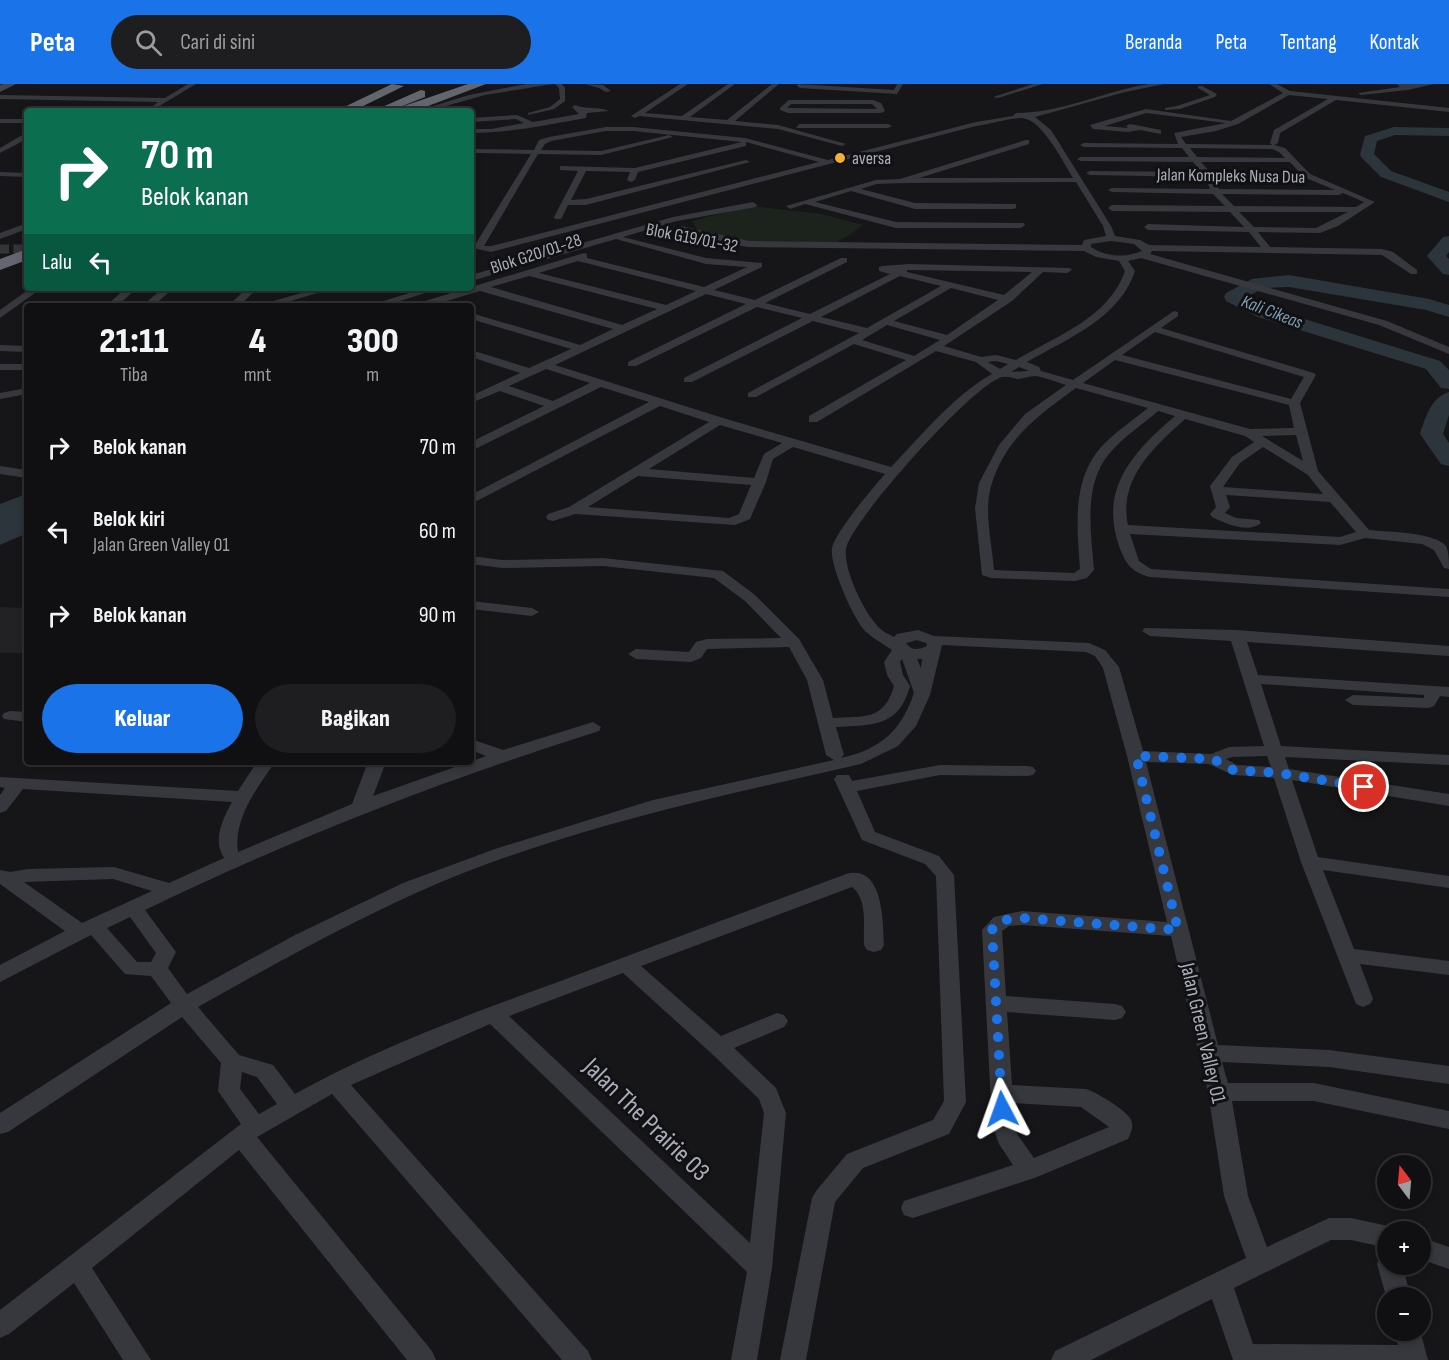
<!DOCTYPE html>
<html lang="id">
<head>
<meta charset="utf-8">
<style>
  :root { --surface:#101012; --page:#1e1e20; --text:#f1f3f6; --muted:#9c9d9f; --line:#303032; --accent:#1a73e8 }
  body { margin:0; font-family:"Sofia Sans Condensed",sans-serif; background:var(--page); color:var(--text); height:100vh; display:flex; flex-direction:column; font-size:22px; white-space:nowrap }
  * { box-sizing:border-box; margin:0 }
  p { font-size:20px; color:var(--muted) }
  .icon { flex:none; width:33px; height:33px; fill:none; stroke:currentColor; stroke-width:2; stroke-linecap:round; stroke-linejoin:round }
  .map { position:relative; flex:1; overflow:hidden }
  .panel { position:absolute; left:24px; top:219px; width:450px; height:462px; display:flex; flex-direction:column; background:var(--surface); border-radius:6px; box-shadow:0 3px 9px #0003,0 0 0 2px var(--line) }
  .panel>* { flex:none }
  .hud { position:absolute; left:24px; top:24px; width:450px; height:183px; border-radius:6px; box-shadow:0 3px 9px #0003,0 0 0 2px var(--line); background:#0b6e4f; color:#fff; overflow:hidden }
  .needle { width:39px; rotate:344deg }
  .fabs { position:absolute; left:1377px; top:1071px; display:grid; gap:12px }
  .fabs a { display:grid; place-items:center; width:54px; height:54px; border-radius:50%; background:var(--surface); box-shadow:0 3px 9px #0003,0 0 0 2px var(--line); font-size:30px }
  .pin { position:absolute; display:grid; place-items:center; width:51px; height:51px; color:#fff; margin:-26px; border:3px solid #fff; border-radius:50%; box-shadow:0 2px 6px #0007 }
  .me { position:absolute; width:66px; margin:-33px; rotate:356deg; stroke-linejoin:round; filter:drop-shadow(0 0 4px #0008) }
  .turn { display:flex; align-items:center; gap:21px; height:126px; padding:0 18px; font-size:27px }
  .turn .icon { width:78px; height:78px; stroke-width:2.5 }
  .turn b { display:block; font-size:42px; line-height:51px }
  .then { display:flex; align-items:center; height:57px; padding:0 18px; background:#0003; gap:12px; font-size:22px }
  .eta { display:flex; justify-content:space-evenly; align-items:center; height:102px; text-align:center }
  .eta b { font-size:36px; font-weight:800; line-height:42px }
  .button { display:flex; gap:12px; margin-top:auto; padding:12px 18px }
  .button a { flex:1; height:69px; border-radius:36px; background:var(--accent); color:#fff; font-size:24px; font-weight:800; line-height:69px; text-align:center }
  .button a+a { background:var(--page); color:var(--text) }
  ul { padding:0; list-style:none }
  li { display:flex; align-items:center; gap:18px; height:84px; padding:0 18px }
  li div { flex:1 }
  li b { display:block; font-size:22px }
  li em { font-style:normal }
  header { display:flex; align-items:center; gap:36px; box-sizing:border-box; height:84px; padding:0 30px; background:var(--accent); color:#fff }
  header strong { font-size:28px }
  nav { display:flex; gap:33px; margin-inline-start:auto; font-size:21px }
  .search { width:420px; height:54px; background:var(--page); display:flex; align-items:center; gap:15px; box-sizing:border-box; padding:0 21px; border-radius:33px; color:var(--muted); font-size:22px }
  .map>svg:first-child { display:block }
  .built { fill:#222225 }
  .green { fill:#1c231d }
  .water { fill:#2c353c }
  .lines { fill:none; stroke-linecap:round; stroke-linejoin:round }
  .river { fill:#2c353c; fill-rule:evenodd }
  .minor-tunnel { stroke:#333438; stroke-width:9; stroke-dasharray:9 4.5; stroke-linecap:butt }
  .minor { fill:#37383d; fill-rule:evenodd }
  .secondary { fill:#45474d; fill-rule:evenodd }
  .motorway { fill:#63666e; fill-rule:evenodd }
  .route { stroke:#1a73e8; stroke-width:10; stroke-dasharray:0 18 }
  .poi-dot { fill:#f2b134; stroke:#111113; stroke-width:2 }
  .labels { text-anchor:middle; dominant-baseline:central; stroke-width:6; stroke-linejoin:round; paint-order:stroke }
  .far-poi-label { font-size:18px; fill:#a8adb8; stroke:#111113; text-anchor:start }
  .far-street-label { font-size:18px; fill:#a8adb8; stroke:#111113 }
  .far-water-label { font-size:18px; font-style:italic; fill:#7f9bb3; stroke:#111113 }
  .street-label { font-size:21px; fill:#a8adb8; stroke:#111113 }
  .near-street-label { font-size:26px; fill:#a8adb8; stroke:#111113 }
</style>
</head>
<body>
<header>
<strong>Peta</strong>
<div class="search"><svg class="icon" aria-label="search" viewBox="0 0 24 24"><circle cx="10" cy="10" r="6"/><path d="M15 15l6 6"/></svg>Cari di sini</div>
<nav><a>Beranda</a><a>Peta</a><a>Tentang</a><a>Kontak</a></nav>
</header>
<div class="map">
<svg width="1449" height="1276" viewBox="0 0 1449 1276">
  <rect width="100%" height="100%" fill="#161618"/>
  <polygon class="built" points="0,523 27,524 27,569 0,569"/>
  <polygon class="green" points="750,122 822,130 863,141 848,152 834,159 750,160 699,148 692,137"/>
  <polygon class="water" points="27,405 27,449 0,461 0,420 21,412"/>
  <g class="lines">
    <g class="river">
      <polygon points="1394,43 1449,44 1449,52 1395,51 1377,57 1374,70 1391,87 1449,108 1449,118 1381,93 1362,74 1360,71 1365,52"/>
      <polygon points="1449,152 1449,168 1446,172 1449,175 1449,191 1443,190 1427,172 1443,153"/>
      <polygon points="1289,191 1429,215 1449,221 1449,233 1426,226 1289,203 1263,204 1247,213 1272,225 1440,277 1449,286 1449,305 1441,304 1426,285 1258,233 1226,217 1224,213 1226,209 1252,195"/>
      <path d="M1449 308V331L1443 350 1449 359V382L1441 380 1420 350C1425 335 1431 313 1449 308Z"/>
    </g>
    <polyline class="minor-tunnel" points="0,165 27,165"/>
    <g class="minor">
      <polygon points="188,0 196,0 156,24 153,22 158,18 0,15 0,11 165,14"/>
      <polygon points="526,0 553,0 485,11 428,27 417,27 469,11"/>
      <polygon points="555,0 562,0 565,4 565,17 554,25 528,31 528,29 550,23 560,15 559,4"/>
      <polygon points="585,0 603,1 611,7 606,8 599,4"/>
      <polygon points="680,0 688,0 645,29 682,32 728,0 735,0 690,33 727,36 772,0 779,0 735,37 778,41 846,60 842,62 778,45 639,32 635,34 631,32"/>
      <polygon points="798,0 894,6 897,0 903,0 897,10 800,4 797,2"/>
      <polygon points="1033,0 1043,0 998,14 993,13"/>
      <path d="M1149 0H1165L1125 8 1035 33 1051 46 1111 142 1115 152 1140 156 1149 161 1261 163 1249 148 1148 146 1144 143 1148 140 1244 143 1230 128 1112 127 1108 124 1112 121 1225 122 1213 110 1112 108 1108 106 1112 104 1210 105 1205 93 1090 91 1086 89 1090 87 1201 88 1193 78 1081 77 1077 75 1081 73H1189L1182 64 1084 63 1080 61 1084 59 1178 60 1174 49 1226 39 1146 29 1105 42 1128 44 1126 42 1130 40 1161 46V50L1140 46 1128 48 1093 45 1090 41 1146 25 1231 37 1283 9 1269 0H1277L1290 7 1449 24V28L1336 16 1280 49 1278 59 1274 61 1285 64 1310 90 1375 118 1338 142 1320 149 1258 148 1270 163 1382 165 1393 168 1417 186V190H1411L1382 171 1152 167 1150 170 1387 237 1449 263V270L1379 241 1141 174 1128 177 1135 187C1119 235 1068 254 1027 278L1039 283 1041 287 1073 296 1174 227 1178 228V232L1161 244 1314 289 1316 291 1300 319 1318 387 1369 446C1387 448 1435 448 1446 462 1449 468 1449 478 1449 485L1444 484 1434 466 1422 460 1365 454 1340 461 1130 450 1139 477 1151 485 1449 505V513L1150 493C1132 489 1125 479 1119 462 1099 404 1133 368 1175 332L1158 327C1142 341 1123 353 1109 370 1083 401 1091 448 1094 486L1087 494 1075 497 991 494 982 491 975 424 979 399 999 361 1025 330 1066 301C1056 298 1044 293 1035 292 1029 292 1023 295 1017 295 1013 294 1007 292 1003 293 978 295 849 439 846 465 843 484 863 526 876 540 880 546 888 550 894 553L897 550 918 546 934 552 1089 559 1105 566 1119 583 1143 667 1211 670 1229 663 1264 662 1231 557 1150 552 1142 547 1145 544 1237 546 1449 562V572L1247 558 1258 591 1449 603V613L1440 612 1434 622 1428 624 1353 621 1345 616 1353 611 1424 614V611L1261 600 1281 662 1449 671V681L1285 673 1289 685 1449 710V722L1292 696 1318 773 1449 792V804L1323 786 1354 865 1449 877V891L1360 880 1373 915 1370 920 1363 923 1356 920 1301 778 1274 694 1233 691 1209 680 1146 678 1218 961 1329 966 1449 982V1000L1329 983 1222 978 1228 999H1314L1449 1027V1045L1314 1017H1232L1248 1112 1267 1163 1329 1134H1351L1388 1142 1398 1148H1388V1164L1351 1156H1331L1234 1204 1253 1260 1398 1261 1394 1246H1420L1428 1276H1233L1212 1215 1091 1276H1051L1055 1267 1246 1174 1224 1112 1208 1008 1171 852 1022 841 1009 842 1002 847 1006 912 1115 920 1122 922 1126 928 1122 934 1115 936 1007 928 1012 1001 1086 1005C1096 1008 1128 1027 1131 1036 1134 1042 1131 1049 1128 1055L1037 1093 913 1134 904 1131 901 1124 904 1117 1013 1081 999 1060 992 1040 982 846 994 833 1022 827 1167 838 1127 672 1103 584 1095 572 1086 568 942 561 930 611 916 642 898 662 861 680C711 714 557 746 416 809 341 843 269 883 198 923L239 971 273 981 295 1010C377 964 470 930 558 898 653 862 750 826 846 790 884 780 883 839 884 861L881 866 874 868 867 866 864 861C863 842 868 815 852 803L641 882 721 952 777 929 784 931 788 937 784 943 734 964 776 1004 786 1029 772 1184 757 1276H731L747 1188 490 940 351 1001 588 1267 592 1276H562L332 1010 257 1053 432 1267 436 1276H407L239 1066 92 1184 151 1276H123L74 1199 9 1250 0 1254V1226L241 1040 218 1007 221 979 182 933 8 1048 0 1050V1029L171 919 151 892 125 890 91 851 0 898V881L65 847 0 800V786L10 788 28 785 114 783 169 799 224 774C212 756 223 735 232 718L23 705 6 727 0 729V711L5 704 0 703V693L238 707 257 678H275C257 704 233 735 238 768L352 720 368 678H386L373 712 486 672 471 666V655L503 666 593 638 601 643 599 647C443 696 292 755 145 826L176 868 168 884 187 910 295 851 403 799 495 765 653 716 834 676 826 671 807 596 789 563 707 565 701 574 691 578 636 575 628 570 636 565 689 568 696 558 707 555 781 554 745 517 714 494 603 482 502 484 471 480V472L502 476 603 474 723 487 755 511 799 555 823 596 833 634C864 632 884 637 894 602L887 591 884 578 892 566C884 560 874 555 866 548 854 537 829 480 832 464 836 447 872 405 885 390L793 363 773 375 766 398 750 435 735 441 575 430 553 437 548 436 546 433 548 430 569 423 709 338 660 322 471 420V411L649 318 601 303 471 367V358L544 322 500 307 471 319V312L520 289 471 273V266L529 284 571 265 471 235V229L580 261 613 245 480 207 430 222H414L415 220 584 169 587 170V174L704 203 747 183 706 180 616 155 471 197V191L673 133 753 118 757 121 756 123 677 137 623 153 706 174 762 179V183L714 206 755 216 841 174H847V178L765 219 810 230 890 190 879 187V183L882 182 909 180 1070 184 1072 186 1067 189 1043 188 1012 217 944 262 981 273 996 271 1016 276C1056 252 1109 234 1125 187L1119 177 1096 173 1084 167 749 163 733 161 677 145 681 142 749 157 1082 161 1084 156 1106 152 1103 142 1076 98 905 99 876 100 861 105 915 119 1016 120V124L1013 125H915L851 107 815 118 896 138 1024 139 1025 141 1021 144H896L805 120 790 125 786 122 876 96 900 95 1026 56H1029V60L919 94H1073C1063 78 1042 35 1022 34 1008 34 991 40 976 42L491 168 473 164 531 70 477 69 473 67 474 65 534 66 539 56 549 53 606 43H633L745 54 828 76 976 38 1013 32 1016 29C1061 29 1105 7 1149 0ZM1289 11 1328 15 1274 46 1270 59 1272 61 1186 60 1181 53 1216 47 1238 40ZM606 47H633L742 58 635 84 560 82V86L578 87 554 133 555 135H561L568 121H586L750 78 746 76 586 115 571 116 586 87 630 88 627 96 631 98 635 96 638 88 746 62V58L819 78 491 162H484L538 70 601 71 673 53 669 51 601 67 541 66 545 60 551 57ZM1190 64 1272 65 1279 68 1285 74 1197 73ZM1201 78H1290L1300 89 1210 88ZM1213 93 1306 94 1335 106 1219 105ZM1343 109 1364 118 1356 123 1234 122 1222 110 1339 111ZM1239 128H1348L1316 144 1254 143ZM1111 157 1134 160 1142 167C1126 174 1106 173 1091 163V160ZM578 177 696 207 666 221 539 189ZM907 186H909L1032 188 1004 211 907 188ZM529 192 657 225 622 241 491 203ZM900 192 941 202 867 244 821 233ZM951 204 998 216 947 251 894 237ZM706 210 746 220 628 278V282H636L757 223 802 234 684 294V298H692L813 237 859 249 748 309V313H756L854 260 906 276 809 332V338H817L936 267 976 278 992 290C953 312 922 351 891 383L723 334 555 281ZM887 241 940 256 914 272 862 256ZM1155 248 1304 293 1291 315 1122 271ZM1115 276 1289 321 1294 344 1250 345 1083 299ZM996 277 1008 280 1000 285 988 278ZM1019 283 1029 287 1011 288ZM546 285 590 299 553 317 509 302ZM1076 304 1148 324C1133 336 1117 347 1104 360 1071 394 1077 442 1080 485L1074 489 994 486C992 459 983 425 992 399 1006 354 1040 330 1076 304ZM1185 335 1245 352 1254 358 1232 373 1210 402 1216 423 1210 430 1212 433C1225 439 1248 450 1261 439L1259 436 1236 434 1225 429 1230 423 1226 411 1330 418 1356 448 1340 453 1128 441C1118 395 1154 363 1185 335ZM720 341 782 359 764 370 754 394 649 385ZM1296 351 1303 377 1262 352ZM1263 363 1308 391 1323 410 1223 403 1240 379ZM638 392 751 401 739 430 729 434 588 423ZM917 556 926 559 927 562C918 566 912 567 906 559ZM902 575 914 609C901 647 881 665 841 674L844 671 836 643C873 641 899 643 910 602L903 591 900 578ZM917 575H922L921 584ZM1267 672 1271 683 1237 681 1226 675 1232 673ZM113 795 152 807 82 839 24 798ZM130 833 156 869 151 878H137L107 844ZM623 889 710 968 759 1015 764 1029 750 1159 509 932ZM242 988 257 993 277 1020 259 1030 240 1005ZM1013 1019 1081 1023 1109 1043 1034 1074 1017 1050Z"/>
      <polygon points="1397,0 1434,0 1408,6 1361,11 1358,9 1400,3"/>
      <polygon points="1198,2 1202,2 1217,10 1215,13 1180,25 1165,26 1165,24 1177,22 1210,11 1198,4"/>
      <path d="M789 16H873L881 19 885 27 881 29H788L780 26V24ZM791 20H872L877 25 787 24Z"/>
      <path d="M575 21C586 26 599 22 609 27L587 29 586 34C548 41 509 49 471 49V45H491L524 39 516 35 471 38V34L517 31 533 38 579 30 572 23Z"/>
      <rect x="0" y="35" width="27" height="4"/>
      <polygon points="799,40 888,40 892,42 888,44 796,44"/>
      <polygon points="24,50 27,50 27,55 0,69 0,64"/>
      <polygon points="0,88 27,89 27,93 0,92"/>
      <polygon points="27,139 27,145 0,155 0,149"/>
      <polygon points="31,204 42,204 0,234 0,226"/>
      <polygon points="126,204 137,204 117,222 106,222"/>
      <polygon points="163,204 174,204 153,222 142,222"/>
      <polygon points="247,204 258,204 239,222 228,222"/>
      <polygon points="319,204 335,204 273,222 256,222"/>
      <polygon points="426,204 442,204 383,222 367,222"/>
      <polygon points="0,261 27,262 27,268 0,267"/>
      <rect x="0" y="280" width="27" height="6"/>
      <polygon points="27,304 27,310 0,315 0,309"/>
      <polygon points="0,382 27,386 27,394 0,390"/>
      <polygon points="471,517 532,524 539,528 532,532 471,525"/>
      <polygon points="10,627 27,628 27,638 4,635 2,632 4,629"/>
      <polygon points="940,681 1027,682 1033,683 1036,687 1033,691 1027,692 940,691 857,707 875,748 939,772 954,791 966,1018 949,1050 863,1084 835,1118 806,1276 780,1276 812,1114 816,1107 847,1070 933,1036 944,1017 936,792 925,780 862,756 834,695 837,691 849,691 852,697"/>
      <polygon points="1420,1153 1449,1163 1449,1185 1420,1175"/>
      <polygon points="1388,1169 1388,1180 1402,1180 1411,1214 1388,1214 1388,1219 1377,1180 1380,1172"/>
    </g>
    <polygon class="secondary" points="3,0 16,0 0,8 0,1"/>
    <g class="motorway">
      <polygon points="392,0 404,2 353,27 336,27"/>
      <polygon points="468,0 486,0 415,27 397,27 398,24"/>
      <polygon points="421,6 425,7 425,13 390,27 373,27"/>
      <polygon points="27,165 27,176 0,186 0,175"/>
    </g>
  </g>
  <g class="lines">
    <path class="route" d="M1002 1025 992 846C998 835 1010 835 1022 834L1178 846 1136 672 1213 675 1233 686 1279 689 1364 703"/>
  </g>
  <circle class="poi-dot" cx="840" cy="74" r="6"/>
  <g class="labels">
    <g class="far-poi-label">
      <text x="852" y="74">aversa</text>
    </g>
    <g class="far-street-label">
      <text transform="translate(1231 92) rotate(1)">Jalan Kompleks Nusa Dua</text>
      <text transform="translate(692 154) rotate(11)">Blok G19/01-32</text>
      <text transform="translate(536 170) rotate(-18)">Blok G20/01-28</text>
    </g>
    <g class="far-water-label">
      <text transform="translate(1272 228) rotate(21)">Kali Cikeas</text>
    </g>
    <g class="street-label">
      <text transform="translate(1203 949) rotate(77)">Jalan Green Valley 01</text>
    </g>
    <g class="near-street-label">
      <text transform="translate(646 1036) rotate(44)">Jalan The Prairie 03</text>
    </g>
  </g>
</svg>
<div class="fabs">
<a><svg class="needle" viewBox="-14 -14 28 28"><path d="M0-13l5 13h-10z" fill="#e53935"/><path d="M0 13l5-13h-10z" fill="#9c9d9f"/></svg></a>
<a>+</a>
<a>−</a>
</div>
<div class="pin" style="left:1364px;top:703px;background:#d93025"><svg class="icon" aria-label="arrive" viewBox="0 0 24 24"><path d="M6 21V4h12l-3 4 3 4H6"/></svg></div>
<svg class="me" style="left:1002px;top:1025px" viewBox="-20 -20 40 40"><path d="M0-17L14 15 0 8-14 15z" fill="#1a73e8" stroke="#fff" stroke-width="4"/></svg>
<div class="hud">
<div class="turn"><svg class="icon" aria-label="right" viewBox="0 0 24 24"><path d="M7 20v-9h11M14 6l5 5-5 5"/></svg><div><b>70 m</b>Belok kanan</div></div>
<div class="then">Lalu<svg class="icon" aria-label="left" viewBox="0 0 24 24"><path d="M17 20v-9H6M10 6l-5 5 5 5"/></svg></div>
</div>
<section class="panel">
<div class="eta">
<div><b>21:11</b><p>Tiba</p></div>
<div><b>4</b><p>mnt</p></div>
<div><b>300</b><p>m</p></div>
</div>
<ul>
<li><svg class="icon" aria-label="right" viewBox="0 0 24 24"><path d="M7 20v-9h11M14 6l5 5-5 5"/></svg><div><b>Belok kanan</b></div><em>70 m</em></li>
<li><svg class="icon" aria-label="left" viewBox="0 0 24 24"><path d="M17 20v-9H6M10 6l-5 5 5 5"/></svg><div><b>Belok kiri</b><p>Jalan Green Valley 01</p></div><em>60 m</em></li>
<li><svg class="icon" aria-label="right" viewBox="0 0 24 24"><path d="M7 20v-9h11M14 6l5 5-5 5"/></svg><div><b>Belok kanan</b></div><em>90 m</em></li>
</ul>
<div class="button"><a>Keluar</a><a>Bagikan</a></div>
</section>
</div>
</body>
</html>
